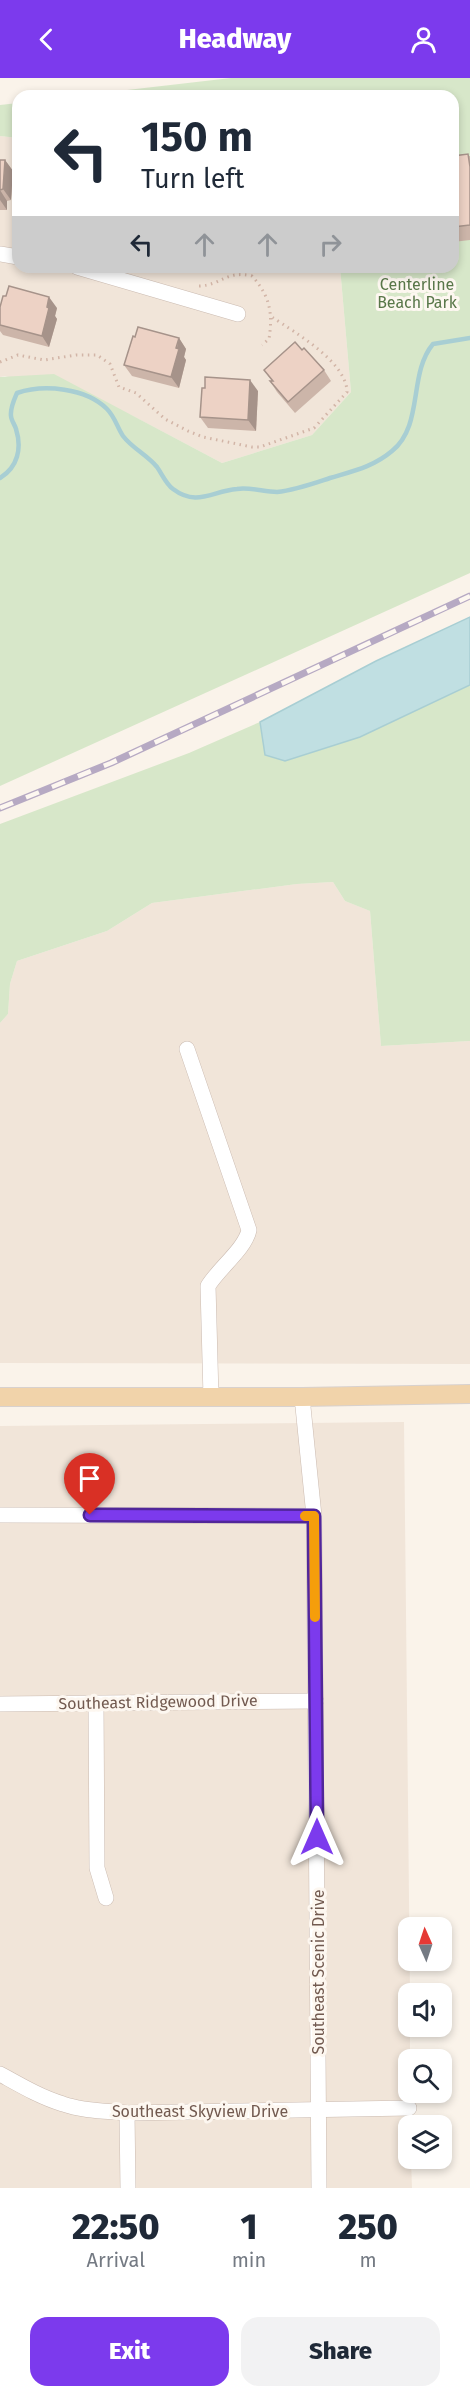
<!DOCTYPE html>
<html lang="en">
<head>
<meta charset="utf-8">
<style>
  :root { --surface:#fff; --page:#f2f2f3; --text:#1f2937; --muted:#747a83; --accent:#7c3aed }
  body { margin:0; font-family:"Fira Sans",sans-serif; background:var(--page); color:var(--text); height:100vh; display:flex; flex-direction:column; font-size:22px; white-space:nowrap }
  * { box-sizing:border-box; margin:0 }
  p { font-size:20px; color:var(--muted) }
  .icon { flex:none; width:33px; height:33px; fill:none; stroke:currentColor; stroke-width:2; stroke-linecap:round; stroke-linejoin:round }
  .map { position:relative; height:2110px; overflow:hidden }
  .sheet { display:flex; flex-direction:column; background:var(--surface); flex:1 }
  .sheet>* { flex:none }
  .guide { position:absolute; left:12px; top:12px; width:447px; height:183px; border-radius:18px; box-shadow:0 3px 9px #0003; background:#fff; color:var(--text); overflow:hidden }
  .needle { width:39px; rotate:357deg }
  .buttons { position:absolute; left:398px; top:1839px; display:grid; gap:12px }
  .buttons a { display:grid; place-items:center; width:54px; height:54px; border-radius:12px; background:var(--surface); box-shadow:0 3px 9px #0003; font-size:30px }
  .pin { position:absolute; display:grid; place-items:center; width:51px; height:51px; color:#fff; margin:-62px -26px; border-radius:50% 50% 50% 0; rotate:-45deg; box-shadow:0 0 6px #0007 }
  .pin .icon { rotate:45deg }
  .me { position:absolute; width:66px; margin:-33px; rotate:0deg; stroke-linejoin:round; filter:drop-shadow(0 0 4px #0008) }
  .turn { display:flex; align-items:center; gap:21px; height:126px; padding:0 30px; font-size:27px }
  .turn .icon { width:78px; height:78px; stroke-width:2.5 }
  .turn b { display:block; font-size:42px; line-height:51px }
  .lanes { display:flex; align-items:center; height:57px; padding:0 30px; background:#0003; justify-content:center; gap:30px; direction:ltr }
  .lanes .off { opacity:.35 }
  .eta { display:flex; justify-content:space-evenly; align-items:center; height:102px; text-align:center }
  .eta b { font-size:36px; font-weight:800; line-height:42px }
  .primary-button { display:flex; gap:12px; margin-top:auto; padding:12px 30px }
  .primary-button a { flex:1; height:69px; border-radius:18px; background:var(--accent); color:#fff; font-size:24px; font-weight:800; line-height:69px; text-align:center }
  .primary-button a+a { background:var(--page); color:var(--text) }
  header { display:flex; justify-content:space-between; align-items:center; height:78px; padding:0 30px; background:var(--accent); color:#fff; font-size:27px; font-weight:800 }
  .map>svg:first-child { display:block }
  .residential { fill:#f1e5d9 }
  .green { fill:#d7e7c9 }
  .water { fill:#c0dfe2; stroke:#a8ced3; stroke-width:1.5 }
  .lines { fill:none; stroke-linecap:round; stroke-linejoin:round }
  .stream { stroke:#a8ced3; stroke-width:4.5 }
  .minor-casing { stroke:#cbbbb1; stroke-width:16 }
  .major-casing { stroke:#d8d1ce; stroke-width:20 }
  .path { stroke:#d2b5a7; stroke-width:3; stroke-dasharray:1.5 4.5; stroke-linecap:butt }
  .minor { stroke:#fff; stroke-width:15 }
  .major { stroke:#f1d3aa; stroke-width:18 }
  .rail-casing { stroke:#b6a9c3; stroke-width:7 }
  .rail { stroke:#fdf7f0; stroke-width:4.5; stroke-dasharray:14; stroke-linecap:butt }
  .wall { fill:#ccb5a9 }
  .shaded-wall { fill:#a6938a }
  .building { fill:#edd2c5; stroke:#a6938a; stroke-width:1.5 }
  .route-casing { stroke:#51269a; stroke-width:15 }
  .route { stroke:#7c3aed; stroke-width:10 }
  .slow { stroke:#f59e0b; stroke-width:10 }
  .labels { text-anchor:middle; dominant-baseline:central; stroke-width:6; stroke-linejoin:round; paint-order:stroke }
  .park-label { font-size:16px; fill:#597749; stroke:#fdf7f0 }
  .street-label { font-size:16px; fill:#725a50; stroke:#fdf7f0 }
</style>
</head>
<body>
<header><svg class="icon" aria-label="back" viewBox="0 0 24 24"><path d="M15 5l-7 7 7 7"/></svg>Headway<svg class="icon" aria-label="person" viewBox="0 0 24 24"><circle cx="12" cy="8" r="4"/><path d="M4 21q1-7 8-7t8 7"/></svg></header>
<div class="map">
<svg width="470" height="2110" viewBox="0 0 470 2110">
  <rect width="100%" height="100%" fill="#faf3ea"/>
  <g class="residential">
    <polygon points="0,58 18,60 18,189 340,189 351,314 312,357 222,385 131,337 5,298 0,299"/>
    <polygon points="333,804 345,823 370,833 381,968 470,963 470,1286 0,1285 0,945 8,936 10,906 17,883 107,853 152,825 297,806"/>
    <polygon points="404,1344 410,1915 408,1948 410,1949 410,1981 408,1982 408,2014 411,2015 411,2047 408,2048 408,2080 411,2081 412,2110 0,2110 0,1348"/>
  </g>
  <g class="green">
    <polygon points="231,0 470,0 470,495 0,708 0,299 54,296 222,385 312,357 351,314 340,189 453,189 453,18 75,18"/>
    <polygon points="18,25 18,60 0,58 0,27"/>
    <polygon points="470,607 470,963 381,968 370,833 345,823 333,804 297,806 152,825 107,853 17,883 10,906 8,936 0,945 0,746 189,675 260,644 265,677 285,683 360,659"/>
  </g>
  <polygon class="water" points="470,539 470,607 360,659 285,683 265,677 260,644 376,583"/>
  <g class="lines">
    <path class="stream" d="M0 400C18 389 22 370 16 351 15 347 11 342 11 338 10 330 14 322 17 315 44 306 86 310 107 331 115 339 117 349 123 358 132 370 147 377 157 389 162 396 166 406 173 411 197 429 212 413 237 411 251 409 264 414 277 414 296 412 312 406 330 400 353 393 373 389 392 373 424 347 408 296 433 266L470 260"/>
    <g class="minor-casing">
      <g id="minor">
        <polyline points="0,176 18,179"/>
        <polyline points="77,189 238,236"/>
        <path d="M187 971 249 1152C245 1171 219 1190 208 1208L211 1319"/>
        <polyline points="302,1319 314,1438 319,2110"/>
        <polyline points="0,1437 314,1438"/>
        <polyline points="96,1625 97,1790 106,1820"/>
        <polyline points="0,1626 316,1623"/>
        <path d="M0 1996C20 2007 40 2019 63 2026 83 2033 106 2033 127 2035L409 2030"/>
        <polyline points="127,2035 128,2110"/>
      </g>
    </g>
    <g class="major-casing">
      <polyline id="major" points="0,1319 302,1319 470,1316"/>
    </g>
    <g class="path">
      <polyline points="14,164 18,139"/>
      <path d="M199 208C222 207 226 192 252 198 270 218 273 235 269 261L262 267"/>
      <path d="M0 284 18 277 44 282 76 277H97L110 286 119 309 136 315 165 341 188 353 203 359 252 369H260L314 350 347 314C347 284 294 254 272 239"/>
    </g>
    <use href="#minor" class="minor"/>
    <use href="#major" class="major"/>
    <g class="rail-casing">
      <polyline id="rail" points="0,730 111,685 470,518"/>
    </g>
    <use href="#rail" class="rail"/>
  </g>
  <g class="wall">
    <polygon points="453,78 470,78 470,162 453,164"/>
    <polygon points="0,82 5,82 13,93 11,122 7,123 7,132 0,132"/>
    <polygon points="297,189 307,189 299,192"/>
    <polygon points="0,229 57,230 55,238 57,241 49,269 3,257 0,253"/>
    <polygon points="135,259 179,260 186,271 184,279 186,282 179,310 132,298 124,287"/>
    <polygon points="302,272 324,292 331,303 295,335 277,314 270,303 272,303 264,292"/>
    <polygon points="205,310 258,313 256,353 208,350 200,339"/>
  </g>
  <g class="shaded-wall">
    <polygon points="5,82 13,93 11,122 3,111"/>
    <polygon points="0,112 7,123 7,132 0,122"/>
    <polygon points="49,219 57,230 55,238 57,241 49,269 42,258"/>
    <polygon points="179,260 186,271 184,279 186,282 179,310 171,299"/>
    <polygon points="250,302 258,313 256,353 248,342"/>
  </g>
  <g class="building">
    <polygon points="468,76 470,89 470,147 453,149 453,78"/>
    <polygon points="0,82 5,82 3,111 0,112"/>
    <polygon points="9,208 49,219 47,229 49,230 42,258 0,247 0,229 3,218 6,218"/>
    <polygon points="138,249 179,260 176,270 179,271 171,299 124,287 133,258 135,259"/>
    <polygon points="295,264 302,272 304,270 324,292 288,324 270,303 273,303 264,292"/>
    <polygon points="205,299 250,302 248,342 200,339 202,310 205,310"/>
  </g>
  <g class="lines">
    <g class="route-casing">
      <polyline id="route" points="90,1437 314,1438 317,1759"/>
    </g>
    <use href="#route" class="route"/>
    <polyline class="slow" points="305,1438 314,1438 315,1539"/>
  </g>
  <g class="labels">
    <g class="park-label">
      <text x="417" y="206">Centerline<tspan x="417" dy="18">Beach Park</tspan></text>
    </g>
    <g class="street-label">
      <text transform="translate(158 1624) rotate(-1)">Southeast Ridgewood Drive</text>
      <text transform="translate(318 1894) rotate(-90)">Southeast Scenic Drive</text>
      <text x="200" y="2033">Southeast Skyview Drive</text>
    </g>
  </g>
</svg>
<div class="buttons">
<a><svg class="needle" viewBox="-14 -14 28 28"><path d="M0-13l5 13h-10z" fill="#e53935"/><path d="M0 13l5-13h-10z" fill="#747a83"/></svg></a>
<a><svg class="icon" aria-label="sound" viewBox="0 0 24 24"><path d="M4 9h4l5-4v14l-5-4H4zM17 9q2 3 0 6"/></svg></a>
<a><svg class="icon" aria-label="search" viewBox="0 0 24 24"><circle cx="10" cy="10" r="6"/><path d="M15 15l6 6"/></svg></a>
<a><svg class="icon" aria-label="layers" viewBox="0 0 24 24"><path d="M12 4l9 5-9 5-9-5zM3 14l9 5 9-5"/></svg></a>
</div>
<div class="pin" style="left:90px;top:1437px;background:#d93025"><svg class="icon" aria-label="arrive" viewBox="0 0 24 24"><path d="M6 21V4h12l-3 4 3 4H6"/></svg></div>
<svg class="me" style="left:317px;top:1759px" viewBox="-20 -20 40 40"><path d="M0-17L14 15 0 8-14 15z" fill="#7c3aed" stroke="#fff" stroke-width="4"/></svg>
<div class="guide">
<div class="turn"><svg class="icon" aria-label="left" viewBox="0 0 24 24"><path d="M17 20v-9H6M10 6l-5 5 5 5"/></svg><div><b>150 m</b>Turn left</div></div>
<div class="lanes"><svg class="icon" aria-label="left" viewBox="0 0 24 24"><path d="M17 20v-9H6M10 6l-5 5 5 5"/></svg><svg class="icon off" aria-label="ahead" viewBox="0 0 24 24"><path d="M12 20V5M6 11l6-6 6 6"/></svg><svg class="icon off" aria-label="ahead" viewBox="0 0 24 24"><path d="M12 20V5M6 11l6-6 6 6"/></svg><svg class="icon off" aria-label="right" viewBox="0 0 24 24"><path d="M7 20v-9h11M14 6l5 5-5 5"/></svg></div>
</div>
</div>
<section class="sheet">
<div class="eta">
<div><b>22:50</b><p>Arrival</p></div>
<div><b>1</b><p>min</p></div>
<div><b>250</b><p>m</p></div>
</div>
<div class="primary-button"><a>Exit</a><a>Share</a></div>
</section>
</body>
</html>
